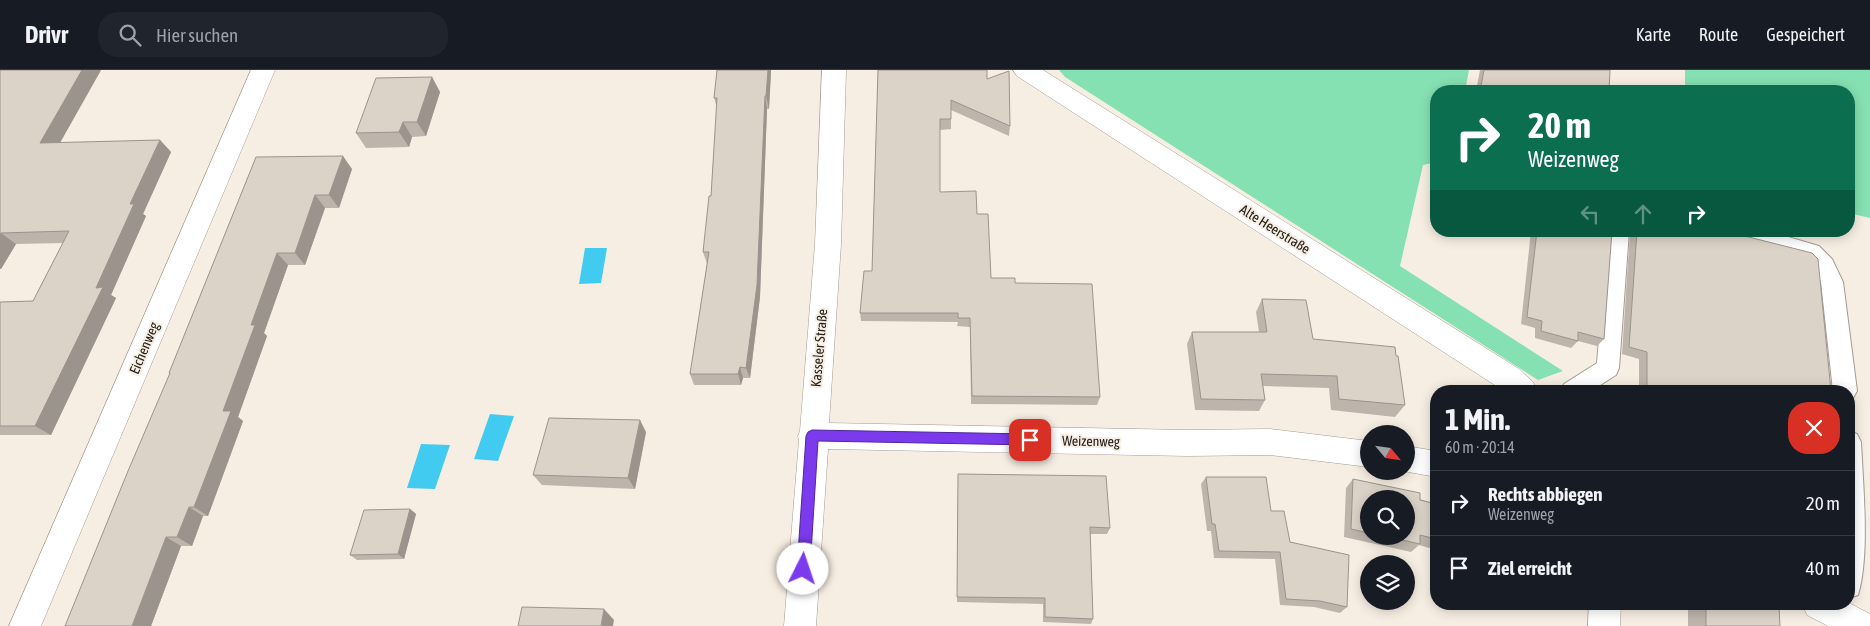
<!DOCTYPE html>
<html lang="de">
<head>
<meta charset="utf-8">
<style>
  :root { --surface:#171b24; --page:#20242c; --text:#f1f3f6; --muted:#9ea1a6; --line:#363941 }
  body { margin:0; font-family:"Asap Condensed",sans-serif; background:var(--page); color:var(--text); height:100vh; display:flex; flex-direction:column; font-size:19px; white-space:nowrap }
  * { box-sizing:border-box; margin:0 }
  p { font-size:16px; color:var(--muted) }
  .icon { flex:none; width:28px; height:28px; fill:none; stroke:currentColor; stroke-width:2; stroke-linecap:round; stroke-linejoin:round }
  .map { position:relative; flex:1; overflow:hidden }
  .side { position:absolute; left:1430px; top:315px; width:425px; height:225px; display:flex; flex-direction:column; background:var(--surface); border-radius:20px; box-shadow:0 2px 12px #0003 }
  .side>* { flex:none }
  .top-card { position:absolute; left:1430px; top:15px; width:425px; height:152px; border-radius:20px; box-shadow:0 2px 12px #0003; background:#0b6e4f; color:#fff; overflow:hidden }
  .needle { width:32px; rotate:119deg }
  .tools { position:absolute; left:1360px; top:355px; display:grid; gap:10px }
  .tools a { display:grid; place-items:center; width:55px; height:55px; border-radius:50%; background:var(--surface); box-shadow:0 2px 12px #0003; font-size:25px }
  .pin { position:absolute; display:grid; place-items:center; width:42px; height:42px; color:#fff; margin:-21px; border-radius:10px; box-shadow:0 2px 8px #0006 }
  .me { position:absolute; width:55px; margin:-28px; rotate:4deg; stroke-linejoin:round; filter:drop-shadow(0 0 4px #0008) }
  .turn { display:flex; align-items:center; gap:18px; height:105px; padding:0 15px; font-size:22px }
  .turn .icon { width:65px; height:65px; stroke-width:2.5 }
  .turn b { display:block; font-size:35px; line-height:42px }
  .lanes { display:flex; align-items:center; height:48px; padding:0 15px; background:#0003; justify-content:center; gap:25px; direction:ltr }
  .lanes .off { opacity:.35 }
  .round { display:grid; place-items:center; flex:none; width:52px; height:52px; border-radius:20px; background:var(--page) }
  .summary { display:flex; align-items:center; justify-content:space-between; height:85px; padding:0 15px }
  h1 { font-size:30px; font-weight:700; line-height:38px }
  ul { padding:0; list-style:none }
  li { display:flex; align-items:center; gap:15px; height:65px; padding:0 15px; border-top:1px solid var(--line) }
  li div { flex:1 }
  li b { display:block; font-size:19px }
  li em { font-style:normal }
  header { display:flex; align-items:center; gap:30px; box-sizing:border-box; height:70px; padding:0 25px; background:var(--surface); border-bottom:1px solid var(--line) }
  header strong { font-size:24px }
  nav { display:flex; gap:28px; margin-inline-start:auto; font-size:18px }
  .search { width:350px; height:45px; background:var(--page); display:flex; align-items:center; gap:12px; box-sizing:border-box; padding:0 18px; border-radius:20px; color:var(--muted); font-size:19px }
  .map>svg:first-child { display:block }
  .green { fill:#86e1b2 }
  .water { fill:#42cbf0 }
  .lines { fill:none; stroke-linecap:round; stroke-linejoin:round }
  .service-casing { stroke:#a49b91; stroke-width:2 }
  .minor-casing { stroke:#a49b91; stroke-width:1 }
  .service { fill:#fff; fill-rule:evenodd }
  .minor { fill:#fff; fill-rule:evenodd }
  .wall { fill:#bdb5ac; fill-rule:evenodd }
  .shaded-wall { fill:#9a948c }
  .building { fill:#dcd3c8; stroke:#9a948c }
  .route { fill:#7c3aed; stroke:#51269a }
  .labels { text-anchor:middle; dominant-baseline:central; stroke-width:4; stroke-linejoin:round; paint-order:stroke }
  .street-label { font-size:14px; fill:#24201d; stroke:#f7eee3 }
</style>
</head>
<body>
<header>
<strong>Drivr</strong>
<div class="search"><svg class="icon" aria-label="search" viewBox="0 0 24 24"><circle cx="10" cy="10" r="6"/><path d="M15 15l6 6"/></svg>Hier suchen</div>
<nav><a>Karte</a><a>Route</a><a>Gespeichert</a></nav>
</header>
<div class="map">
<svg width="1870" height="556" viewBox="0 0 1870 556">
  <rect width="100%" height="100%" fill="#f7eee3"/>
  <g class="green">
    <polygon points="1059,0 1469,0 1465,21 1436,21 1436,92 1423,95 1400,196 1563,301 1538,310 1065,7"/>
    <polygon points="1685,0 1870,0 1870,148 1849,143 1849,21 1685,21"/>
  </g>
  <g class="water">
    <polygon points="585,178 607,178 601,213 579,214"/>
    <polygon points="490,344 514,346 498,391 474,389"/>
    <polygon points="421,374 450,375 435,419 407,418"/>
  </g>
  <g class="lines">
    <g class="service-casing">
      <g id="service">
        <polygon points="1608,161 1629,161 1619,298 1616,305 1591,321 1561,321 1564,314 1597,293"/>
        <polygon points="1727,161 1768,161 1819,176 1832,189 1843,212 1857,321 1853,328 1849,330 1849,321 1833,321 1821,212 1816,201 1804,189 1730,167"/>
        <path d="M1849 361 1857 364 1861 372C1863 415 1870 486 1858 525L1849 528Z"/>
      </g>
    </g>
    <g class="minor-casing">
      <g id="minor">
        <polygon points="251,0 275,0 41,556 9,556"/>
        <polygon points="822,0 846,0 841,174 829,353 1188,360 1270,359 1369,371 1369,397 1270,385 1188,386 828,379 816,556 784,556 799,370 798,366 800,361 815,174"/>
        <polygon points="1013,0 1043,0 1519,299 1533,312 1537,321 1504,321 1017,6"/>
        <polygon points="1406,376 1436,381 1436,407 1403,401 1406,401"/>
        <polygon points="1849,533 1870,544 1870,556 1828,556 1807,545 1802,534"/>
        <polygon points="1589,534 1621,534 1620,556 1588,556"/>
      </g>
    </g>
    <use href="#service" class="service"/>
    <use href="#minor" class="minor"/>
  </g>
  <g class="wall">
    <polygon points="0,0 101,0 60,73 160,70 171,82 143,144 146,146 111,225 116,228 51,365 0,365 0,232 33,231 63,173 16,174 1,199 0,199"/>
    <polygon points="717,0 771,0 771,2 769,39 767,39 760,227 750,308 743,308 741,315 694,315 690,304 707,194 703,182 711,126 717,38 714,28"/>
    <polygon points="878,0 987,9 1010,56 1009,66 951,40 951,59 940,60 940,122 977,144 991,208 1015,213 1100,327 1097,335 971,334 970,257 957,256 958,252 861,251 860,243 872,201"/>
    <polygon points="1480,0 1610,0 1609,21 1476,21"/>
    <polygon points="432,7 440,22 426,66 412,67 409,77 366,78 356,63"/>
    <polygon points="256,87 352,99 339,138 325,138 305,195 288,195 264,263 267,266 238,347 243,351 208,446 203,446 192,476 181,476 151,556 170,304 169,303"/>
    <polygon points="1531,161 1612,161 1604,269 1597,276 1578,271 1571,278 1535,268 1535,258 1521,254"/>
    <polygon points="1630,161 1725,161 1831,321 1639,321 1639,289 1622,284"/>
    <polygon points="1262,229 1313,269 1405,335 1395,347 1331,340 1329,318 1263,316 1265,330 1259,341 1195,340 1187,274 1192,262 1259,262 1256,242"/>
    <polygon points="646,362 635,419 542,415 533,405"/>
    <polygon points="958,404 1110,458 1107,464 1090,464 1093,549 1091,554 1043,552 1043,534 957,532"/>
    <polygon points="1206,407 1271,441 1290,472 1347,537 1340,543 1314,537 1280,535 1275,489 1214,488 1211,461 1207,461 1201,414"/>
    <path d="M1353 409 1436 434V480L1419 475 1411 482 1344 467 1346 418ZM1369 429 1406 466H1369Z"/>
    <polygon points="410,439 416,444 404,489 357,490 350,485"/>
    <polygon points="1515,534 1536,534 1529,538"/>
    <polygon points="1688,534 1768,534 1780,556 1688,556"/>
  </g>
  <g class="shaded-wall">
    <polygon points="82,0 101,0 53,85 40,73"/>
    <polygon points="768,0 771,0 771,2 769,39 766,26"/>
    <polygon points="432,7 440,22 426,66 417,52"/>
    <polygon points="765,26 767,39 760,227 750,308 746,298"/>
    <polygon points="403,52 412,67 409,77 399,62"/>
    <polygon points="160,70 171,82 143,144 146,146 111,225 116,228 51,365 35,356 96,218 130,134"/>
    <polygon points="343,86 352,99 339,138 329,125"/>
    <polygon points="315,125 325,138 305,195 295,183"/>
    <polygon points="1,163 16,174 1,199 0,198 0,165"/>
    <polygon points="277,183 288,195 264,263 267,266 238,347 243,351 208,446 194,437 223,341 251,255"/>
    <polygon points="740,297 743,308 741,315 738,304"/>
    <polygon points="640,350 646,362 635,419 628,408"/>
    <polygon points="189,437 203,446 192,476 177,467"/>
    <polygon points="410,439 416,444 404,489 398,484"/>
    <polygon points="166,467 181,476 151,556 132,556"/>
    <polygon points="604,539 614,550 613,556 601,556"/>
  </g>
  <g class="building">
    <polygon points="0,0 82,0 40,73 160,70 130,134 134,134 96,218 103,217 35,356 0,356 0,232 33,231 69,161 1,163 0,165"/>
    <polygon points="717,0 768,0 766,26 765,26 757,215 746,298 740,297 738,304 690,304 709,182 703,182 709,126 711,126 717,28 714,28"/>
    <polygon points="878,0 987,0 987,9 1009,1 1010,56 951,30 951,49 940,49 940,122 976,121 977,144 988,144 991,208 1015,208 1015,213 1092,214 1100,327 972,326 970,248 958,248 958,243 860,243 864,201 872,201"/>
    <polygon points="1484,0 1610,0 1609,21 1480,21"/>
    <polygon points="432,7 417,52 403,52 399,62 356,63 376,8"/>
    <polygon points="343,86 329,125 315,125 295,183 277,183 251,255 255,255 223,341 231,341 194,437 189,437 177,467 166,467 132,556 65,556 128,401 170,303 169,303 256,87"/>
    <polygon points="1537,161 1612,161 1604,269 1578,262 1578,271 1541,261 1542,251 1527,247"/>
    <polygon points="1637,161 1725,161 1812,183 1818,189 1831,321 1647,321 1647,282 1629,277"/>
    <polygon points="1262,229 1306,230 1313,269 1395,277 1396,286 1398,286 1405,335 1339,329 1337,306 1261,304 1265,330 1201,329 1192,262 1267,262"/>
    <polygon points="549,348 640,350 628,408 533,405"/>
    <polygon points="958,404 1106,406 1110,458 1090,457 1093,549 1045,547 1045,528 957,527"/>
    <polygon points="1206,407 1266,407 1271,441 1284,441 1290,472 1349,485 1347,537 1320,531 1286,529 1280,482 1219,481 1215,454 1212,454"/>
    <polygon points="1353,409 1420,423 1420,430 1436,434 1436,469 1420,465 1420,474 1385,466 1406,466 1406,429 1369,429 1369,463 1351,459"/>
    <polygon points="410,439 398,484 350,485 364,440"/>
    <polygon points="1706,534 1768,534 1779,537 1780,556 1706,556"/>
    <polygon points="522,537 604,539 601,556 518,556"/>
  </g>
  <polygon class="route" points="812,360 1030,364 1034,366 1036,370 1034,374 1030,375 818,371 810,499 808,503 803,505 799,503 797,499 806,366 808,362"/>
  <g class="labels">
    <g class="street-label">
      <text transform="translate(1275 159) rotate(32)">Alte Heerstraße</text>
      <text transform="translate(144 278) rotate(-67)">Eichenweg</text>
      <text transform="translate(819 278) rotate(-85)">Kasseler Straße</text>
      <text transform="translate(1091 371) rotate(1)">Weizenweg</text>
    </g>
  </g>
</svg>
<div class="tools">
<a><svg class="needle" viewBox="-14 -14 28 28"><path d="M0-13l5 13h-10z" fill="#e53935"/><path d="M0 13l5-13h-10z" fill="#9ea1a6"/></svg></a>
<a><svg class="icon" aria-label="search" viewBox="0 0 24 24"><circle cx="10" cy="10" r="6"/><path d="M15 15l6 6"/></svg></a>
<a><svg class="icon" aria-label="layers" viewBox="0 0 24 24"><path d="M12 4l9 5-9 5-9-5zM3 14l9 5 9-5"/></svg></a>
</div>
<div class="pin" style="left:1030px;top:370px;background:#d93025"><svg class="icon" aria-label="arrive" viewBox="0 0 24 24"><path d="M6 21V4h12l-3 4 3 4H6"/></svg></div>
<svg class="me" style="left:803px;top:499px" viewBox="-20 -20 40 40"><circle r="19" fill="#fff"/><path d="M0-13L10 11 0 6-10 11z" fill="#7c3aed"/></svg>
<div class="top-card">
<div class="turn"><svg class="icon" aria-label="right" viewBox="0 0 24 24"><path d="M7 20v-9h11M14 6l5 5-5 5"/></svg><div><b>20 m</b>Weizenweg</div></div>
<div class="lanes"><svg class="icon off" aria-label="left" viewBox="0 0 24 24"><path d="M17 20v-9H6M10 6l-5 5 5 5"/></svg><svg class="icon off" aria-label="ahead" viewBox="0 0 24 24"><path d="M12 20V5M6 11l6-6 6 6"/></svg><svg class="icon" aria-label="right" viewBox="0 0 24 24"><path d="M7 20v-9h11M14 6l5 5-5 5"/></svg></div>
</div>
<section class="side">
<div class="summary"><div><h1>1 Min.</h1><p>60 m · 20:14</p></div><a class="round" style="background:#d93025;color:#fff"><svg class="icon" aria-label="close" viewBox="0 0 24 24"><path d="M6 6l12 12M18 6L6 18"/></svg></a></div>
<ul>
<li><svg class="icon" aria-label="right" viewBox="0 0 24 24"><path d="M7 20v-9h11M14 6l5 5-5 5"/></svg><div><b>Rechts abbiegen</b><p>Weizenweg</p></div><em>20 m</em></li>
<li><svg class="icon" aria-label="arrive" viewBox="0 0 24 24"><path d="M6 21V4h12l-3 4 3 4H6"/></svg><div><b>Ziel erreicht</b></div><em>40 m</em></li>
</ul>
</section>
</div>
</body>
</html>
